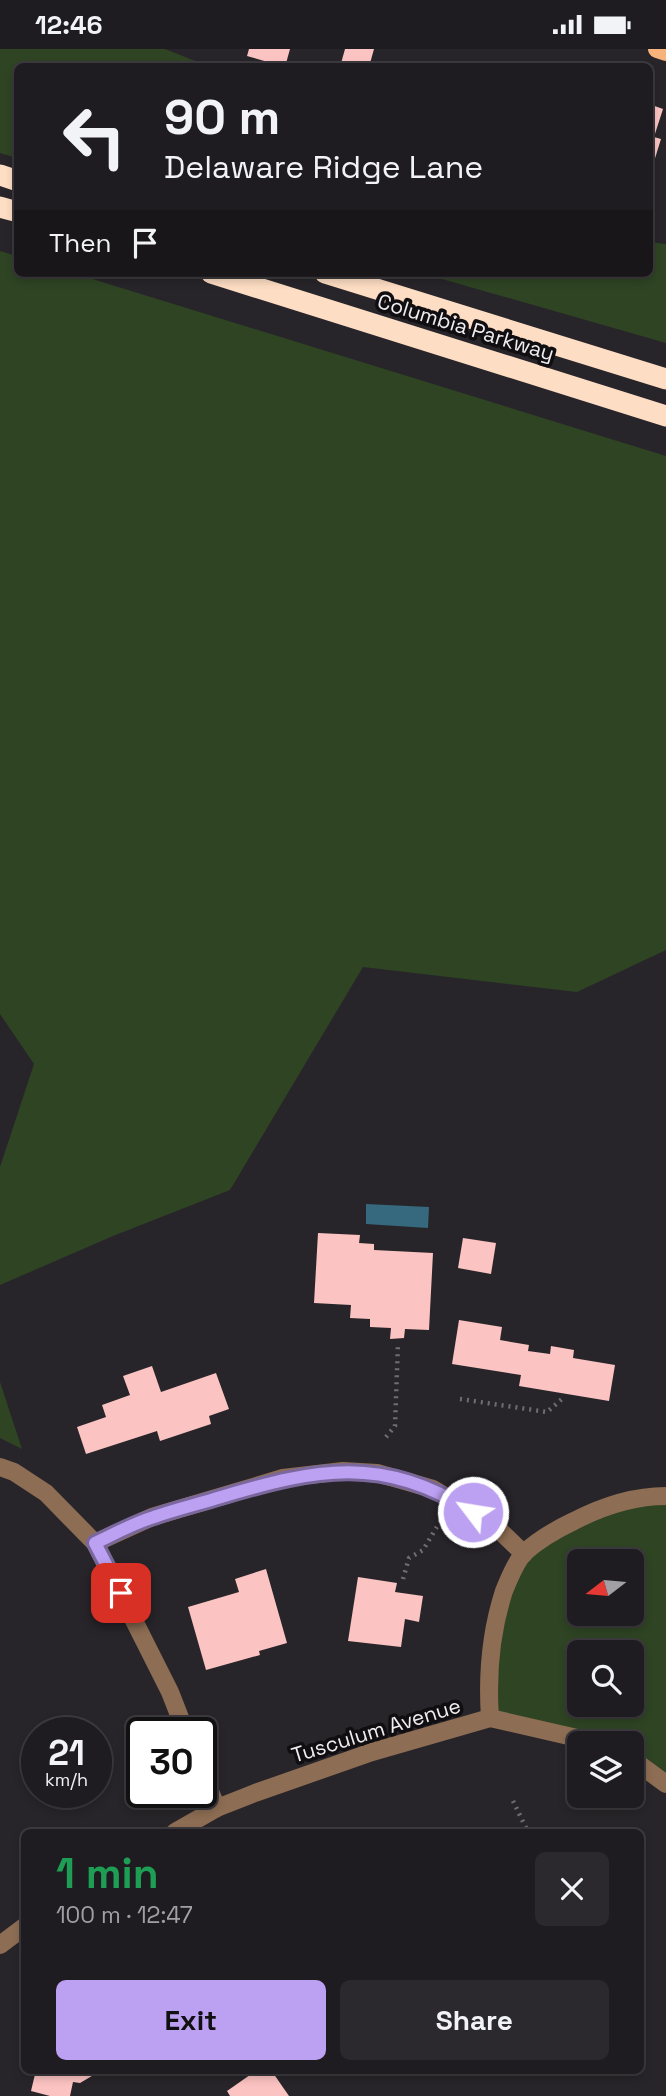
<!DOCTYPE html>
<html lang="en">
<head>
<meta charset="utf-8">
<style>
  :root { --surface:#1e1c20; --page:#2b292d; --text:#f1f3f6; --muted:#a1a1a5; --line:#3c3a3e; --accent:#bca0f2 }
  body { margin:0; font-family:"Space Grotesk",sans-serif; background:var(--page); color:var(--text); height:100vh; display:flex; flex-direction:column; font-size:26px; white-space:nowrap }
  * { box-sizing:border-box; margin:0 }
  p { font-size:23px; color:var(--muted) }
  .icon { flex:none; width:38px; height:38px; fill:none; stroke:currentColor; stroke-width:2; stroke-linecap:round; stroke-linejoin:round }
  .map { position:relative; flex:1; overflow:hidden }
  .panel { position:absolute; left:21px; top:1780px; width:623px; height:245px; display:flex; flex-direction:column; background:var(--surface); border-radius:10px; box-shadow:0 4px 10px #0003,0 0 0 2px var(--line) }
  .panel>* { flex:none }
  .banner { position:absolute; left:14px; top:14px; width:639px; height:214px; border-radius:10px; box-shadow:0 4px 10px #0003,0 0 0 2px var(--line); background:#1e1c20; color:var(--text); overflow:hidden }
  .needle { width:46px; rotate:254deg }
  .controls { position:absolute; left:567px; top:1500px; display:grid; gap:14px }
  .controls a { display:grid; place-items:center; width:77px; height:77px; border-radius:10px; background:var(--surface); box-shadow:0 4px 10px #0003,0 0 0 2px var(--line); font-size:35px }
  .speed { position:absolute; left:21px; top:1668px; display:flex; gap:14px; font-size:35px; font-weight:700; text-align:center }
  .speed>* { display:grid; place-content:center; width:91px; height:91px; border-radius:50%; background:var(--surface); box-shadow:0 4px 10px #0003,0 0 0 2px var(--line); line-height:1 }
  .speed small { font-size:18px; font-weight:400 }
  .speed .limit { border:4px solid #111; border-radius:10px; background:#fff; color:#111 }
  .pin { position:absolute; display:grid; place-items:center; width:60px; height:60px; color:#fff; margin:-30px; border-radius:14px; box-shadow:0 4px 10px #0006 }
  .me { position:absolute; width:77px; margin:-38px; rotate:301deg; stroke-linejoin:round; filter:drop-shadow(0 0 5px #0008) }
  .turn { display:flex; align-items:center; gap:24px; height:147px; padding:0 35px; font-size:32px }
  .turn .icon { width:91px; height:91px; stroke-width:2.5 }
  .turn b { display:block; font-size:49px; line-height:60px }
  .then { display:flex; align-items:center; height:66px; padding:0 35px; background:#0003; gap:14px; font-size:26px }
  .round { display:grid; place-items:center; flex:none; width:74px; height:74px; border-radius:10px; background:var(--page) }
  .overview { display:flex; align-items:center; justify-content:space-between; height:119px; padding:0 35px }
  h1 { font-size:42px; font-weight:700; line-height:52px; color:#1e9e55 }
  .primary-button { display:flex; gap:14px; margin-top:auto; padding:14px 35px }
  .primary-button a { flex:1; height:80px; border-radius:10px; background:var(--accent); color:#111; font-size:28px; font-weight:700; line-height:80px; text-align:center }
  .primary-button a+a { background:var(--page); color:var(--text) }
  .status { display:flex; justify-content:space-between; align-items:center; height:49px; padding:0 35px; background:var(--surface); direction:ltr }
  .status svg { height:19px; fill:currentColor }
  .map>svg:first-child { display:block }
  .green { fill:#2e4423; fill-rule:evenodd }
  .water { fill:#36697e }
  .building { fill:#fbc3c1 }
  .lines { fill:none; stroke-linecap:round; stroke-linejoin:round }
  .path { stroke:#706d71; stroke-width:4.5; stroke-dasharray:2 5; stroke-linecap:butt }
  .minor { stroke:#8d6d53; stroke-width:18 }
  .major { stroke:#f6b47c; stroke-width:18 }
  .highway { stroke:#fdddc3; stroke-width:21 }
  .route-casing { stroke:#7a689d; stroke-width:18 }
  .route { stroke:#bca0f2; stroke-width:12 }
  .labels { text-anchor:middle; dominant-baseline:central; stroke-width:7; stroke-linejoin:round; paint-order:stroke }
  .street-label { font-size:21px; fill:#f0edf1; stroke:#100e11 }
</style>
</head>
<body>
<div class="status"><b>12:46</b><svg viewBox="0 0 49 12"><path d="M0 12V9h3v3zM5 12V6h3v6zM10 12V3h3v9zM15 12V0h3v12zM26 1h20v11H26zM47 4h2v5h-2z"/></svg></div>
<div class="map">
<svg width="666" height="2047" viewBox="0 0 666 2047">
  <rect width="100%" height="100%" fill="#28252a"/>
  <g class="green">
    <polygon points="0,0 165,0 208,17 18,18 17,109 0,104"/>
    <polygon points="649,193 666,195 666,294 421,224 649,224"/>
    <polygon points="0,202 17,207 18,224 73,224 666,407 666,901 577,943 363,918 230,1141 113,1187 0,1236 0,1118 34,1015 0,965"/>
    <polygon points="0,1333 22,1400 0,1389"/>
    <path d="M666 1447V1735L632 1710V1694H599L490 1669V1596L524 1505 558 1480ZM579 1512H632V1564H579ZM579 1603H632V1656H579Z"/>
  </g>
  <polygon class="water" points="366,1155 429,1158 428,1179 366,1175"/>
  <g class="building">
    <polygon points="249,0 290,0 285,18 247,7"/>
    <polygon points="345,0 374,0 369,18 340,18"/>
    <polygon points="649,55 663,60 654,88 661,90 652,119 649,118"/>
    <polygon points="318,1184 360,1186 359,1194 374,1195 374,1201 433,1204 429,1281 405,1280 404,1289 390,1290 391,1279 370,1278 370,1270 350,1269 351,1256 314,1254"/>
    <polygon points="463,1189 496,1194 491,1225 458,1219"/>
    <polygon points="459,1271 502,1278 500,1291 529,1296 528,1302 550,1305 551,1297 574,1301 573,1309 615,1316 609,1352 519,1337 521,1326 452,1315"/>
    <polygon points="152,1317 161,1343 216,1324 229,1360 209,1367 211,1375 160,1392 157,1382 86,1405 77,1378 106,1368 102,1356 130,1346 123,1327"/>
    <polygon points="266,1520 287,1594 259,1602 260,1606 206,1621 188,1558 239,1543 235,1530"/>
    <polygon points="358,1528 397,1534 395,1543 423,1547 419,1573 405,1570 401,1598 348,1592"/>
    <polygon points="36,2021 102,2021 80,2034 73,2033 70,2047 50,2047 31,2042"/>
    <polygon points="257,2021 271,2021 289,2047 230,2047 227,2042"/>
  </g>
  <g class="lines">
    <g class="path">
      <polyline points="460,1350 547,1363 562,1350"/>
      <polyline points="386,1388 395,1377 398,1294"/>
      <polyline points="403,1530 409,1509 423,1501 441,1471"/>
      <polyline points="513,1752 528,1783"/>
    </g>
    <g class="minor">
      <polyline points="0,1418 14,1423 46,1444 95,1494 170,1643 186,1684"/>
      <polyline points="95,1494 152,1468 283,1429 343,1422 377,1424 433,1440 494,1476 524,1505"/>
      <path d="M490 1669C487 1625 490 1585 504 1542 509 1530 515 1514 524 1504 538 1491 557 1480 574 1472 603 1457 633 1447 666 1447"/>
      <polyline points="632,1710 666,1735"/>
      <polyline points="201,1721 217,1759"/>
      <polyline points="175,1783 217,1759 255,1744 372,1703 490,1669 599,1694"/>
      <polyline points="0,1896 24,1878"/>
    </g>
    <polyline class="major" points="657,0 666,3"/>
    <g class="highway">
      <polyline points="0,126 18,132"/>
      <polyline points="0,158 18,163"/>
      <polyline points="211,224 666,367"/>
      <polyline points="325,224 666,330"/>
    </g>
  </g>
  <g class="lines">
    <g class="route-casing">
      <path id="route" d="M121 1544 95 1494C114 1485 134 1474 154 1468 176 1460 199 1455 221 1448 318 1419 382 1406 473 1463"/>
    </g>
    <use href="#route" class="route"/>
  </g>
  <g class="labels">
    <g class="street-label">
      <text transform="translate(466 278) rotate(17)">Columbia Parkway</text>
      <text transform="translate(376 1681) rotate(-17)">Tusculum Avenue</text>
    </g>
  </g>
</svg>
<div class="controls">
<a><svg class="needle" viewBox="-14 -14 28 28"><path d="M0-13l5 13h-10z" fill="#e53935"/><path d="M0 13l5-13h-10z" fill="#a1a1a5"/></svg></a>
<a><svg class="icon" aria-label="search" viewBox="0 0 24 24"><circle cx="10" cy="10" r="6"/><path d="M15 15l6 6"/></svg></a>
<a><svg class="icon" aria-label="layers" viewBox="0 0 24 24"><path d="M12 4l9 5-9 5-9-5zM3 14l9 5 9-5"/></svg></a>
</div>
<div class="speed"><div>21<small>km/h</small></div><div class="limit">30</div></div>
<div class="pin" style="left:121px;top:1544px;background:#d93025"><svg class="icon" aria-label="arrive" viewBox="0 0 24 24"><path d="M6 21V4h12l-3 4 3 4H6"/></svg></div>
<svg class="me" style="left:473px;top:1463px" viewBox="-20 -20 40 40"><circle r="17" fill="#bca0f2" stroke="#fff" stroke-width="3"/><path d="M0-11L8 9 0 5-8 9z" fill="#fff"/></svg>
<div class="banner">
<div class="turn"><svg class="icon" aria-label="left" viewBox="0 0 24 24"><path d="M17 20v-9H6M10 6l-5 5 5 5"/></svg><div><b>90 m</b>Delaware Ridge Lane</div></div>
<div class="then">Then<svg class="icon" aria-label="arrive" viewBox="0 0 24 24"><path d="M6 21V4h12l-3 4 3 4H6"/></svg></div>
</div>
<section class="panel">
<div class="overview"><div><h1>1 min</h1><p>100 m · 12:47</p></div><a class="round"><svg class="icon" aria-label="close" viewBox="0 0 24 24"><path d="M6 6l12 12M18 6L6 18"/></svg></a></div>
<div class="primary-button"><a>Exit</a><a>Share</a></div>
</section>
</div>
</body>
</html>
